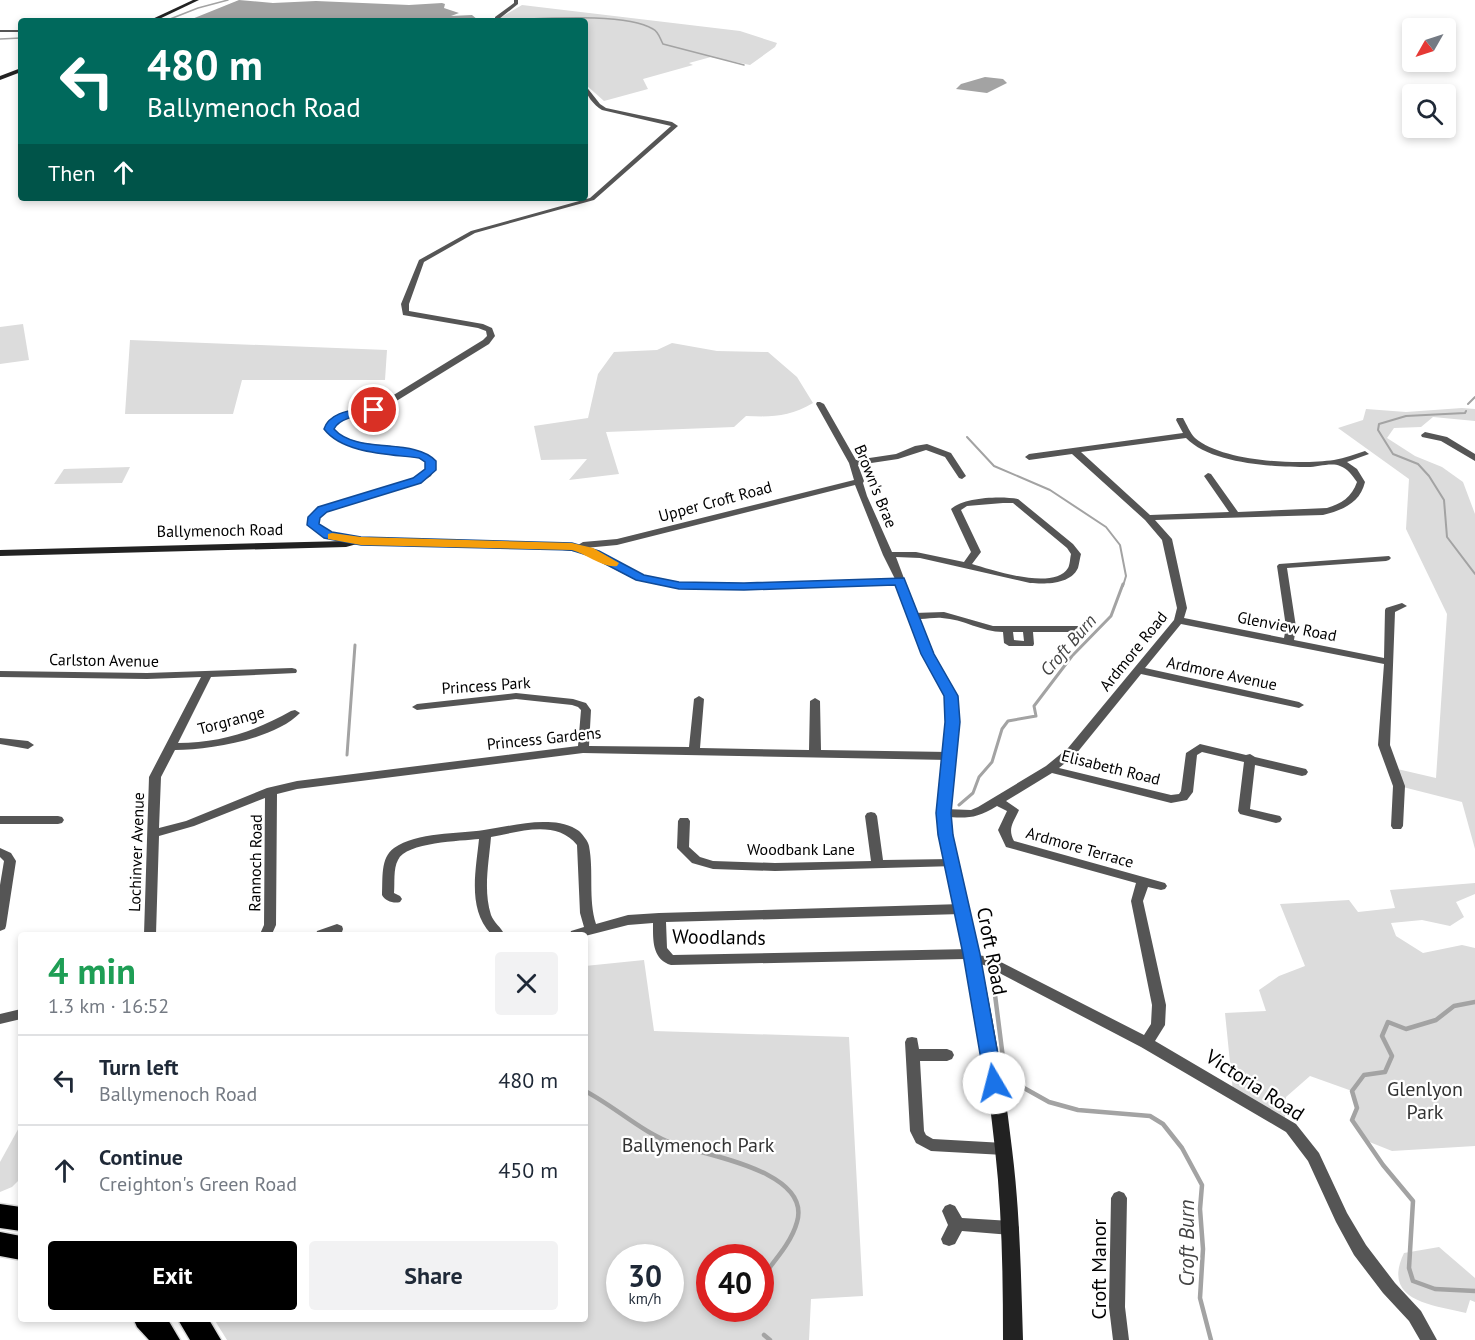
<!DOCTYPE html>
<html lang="en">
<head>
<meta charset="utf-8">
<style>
  :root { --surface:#fff; --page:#f2f2f3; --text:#1f2937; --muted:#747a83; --line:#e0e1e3; --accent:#000 }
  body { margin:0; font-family:"PT Sans",sans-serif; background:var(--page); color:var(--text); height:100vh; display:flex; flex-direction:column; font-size:22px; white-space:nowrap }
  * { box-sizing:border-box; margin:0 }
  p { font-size:20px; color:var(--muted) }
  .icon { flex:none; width:33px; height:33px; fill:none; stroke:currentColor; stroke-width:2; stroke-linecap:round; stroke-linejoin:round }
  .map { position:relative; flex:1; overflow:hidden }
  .panel { position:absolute; left:18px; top:932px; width:570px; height:390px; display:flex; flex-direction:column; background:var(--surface); border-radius:6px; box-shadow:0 3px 9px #0003 }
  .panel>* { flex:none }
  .banner { position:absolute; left:18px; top:18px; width:570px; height:183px; border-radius:6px; box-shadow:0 3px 9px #0003; background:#00695c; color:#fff; overflow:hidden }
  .needle { width:39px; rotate:231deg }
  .tools { position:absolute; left:1402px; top:18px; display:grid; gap:12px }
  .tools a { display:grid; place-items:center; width:54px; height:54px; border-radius:6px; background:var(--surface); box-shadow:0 3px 9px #0003; font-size:30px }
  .speed { position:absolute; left:606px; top:1244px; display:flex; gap:12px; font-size:30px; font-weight:700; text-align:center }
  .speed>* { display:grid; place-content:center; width:78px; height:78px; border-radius:50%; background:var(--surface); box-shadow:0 3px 9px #0003; line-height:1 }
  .speed small { font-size:15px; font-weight:400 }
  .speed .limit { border:9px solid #d22; background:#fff; color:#111 }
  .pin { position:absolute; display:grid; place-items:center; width:51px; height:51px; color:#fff; margin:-26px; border:3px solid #fff; border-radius:50%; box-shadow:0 2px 6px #0007 }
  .me { position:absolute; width:66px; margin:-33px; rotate:352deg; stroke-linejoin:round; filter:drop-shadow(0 0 4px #0008) }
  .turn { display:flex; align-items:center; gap:21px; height:126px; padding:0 30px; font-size:27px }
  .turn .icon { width:78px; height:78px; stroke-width:2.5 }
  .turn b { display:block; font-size:42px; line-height:51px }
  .then { display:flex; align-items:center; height:57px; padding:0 30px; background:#0003; gap:12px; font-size:22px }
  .round { display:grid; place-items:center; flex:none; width:63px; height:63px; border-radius:6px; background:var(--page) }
  .overview { display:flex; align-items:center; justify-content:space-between; height:102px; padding:0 30px }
  h1 { font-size:36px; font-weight:600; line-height:45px; color:#1e9e55 }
  .action { display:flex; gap:12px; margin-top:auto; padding:12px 30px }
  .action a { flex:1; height:69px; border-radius:6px; background:var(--accent); color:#fff; font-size:24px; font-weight:600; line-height:69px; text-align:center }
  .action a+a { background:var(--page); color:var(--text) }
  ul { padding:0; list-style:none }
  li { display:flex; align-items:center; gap:18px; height:90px; padding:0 30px; border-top:2px solid var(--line) }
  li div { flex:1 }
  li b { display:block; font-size:22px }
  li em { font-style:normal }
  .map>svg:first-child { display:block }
  .green { fill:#dcdcdc; fill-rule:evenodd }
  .water { fill:#a3a3a3 }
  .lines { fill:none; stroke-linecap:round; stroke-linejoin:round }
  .stream-far3 { stroke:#a3a3a3; stroke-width:1.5 }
  .stream-far2 { stroke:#a3a3a3; stroke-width:2 }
  .stream-far1 { stroke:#a3a3a3; stroke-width:3 }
  .stream { stroke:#a3a3a3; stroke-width:4.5 }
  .highway-casing { stroke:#dbdbdb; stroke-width:3 }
  .street { fill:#555; fill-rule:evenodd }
  .secondary { fill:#222; fill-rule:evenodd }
  .highway { fill:#000; fill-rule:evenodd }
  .route { fill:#1a73e8; stroke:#114b97; stroke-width:1.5 }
  .slow { fill:#f59e0b }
  .labels { text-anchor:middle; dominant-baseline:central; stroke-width:4.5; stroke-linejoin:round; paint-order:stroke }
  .street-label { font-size:16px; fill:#000; stroke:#fff }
  .water-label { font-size:18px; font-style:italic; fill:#444; stroke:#fff }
  .near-street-label { font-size:20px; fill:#000; stroke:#fff }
  .near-park-label { font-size:20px; fill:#333; stroke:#fff }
  .near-water-label { font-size:21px; font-style:italic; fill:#444; stroke:#fff }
</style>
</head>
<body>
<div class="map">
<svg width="1475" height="1340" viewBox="0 0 1475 1340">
  <rect width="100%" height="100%" fill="#fff"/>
  <g class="green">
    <polygon points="522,5 740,31 777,43 775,47 750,65 711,57 689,63 693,65 643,79 648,89 604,101 585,84 585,21 508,21 500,18"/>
    <polygon points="23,324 29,360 0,364 0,327"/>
    <polygon points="130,340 387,350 385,380 242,380 233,414 125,414"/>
    <path d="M672 343 717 351 768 352 797 377 813 403C789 417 773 417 746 416L734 427 606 432 619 474 569 480 587 459 541 460 534 426 588 418 598 374 614 352 657 350Z"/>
    <polygon points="1462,408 1475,409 1475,421 1433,417 1421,427 1394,428 1387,438 1415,456 1442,467 1463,482 1475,514 1475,849 1462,802 1399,786 1393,768 1436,778 1447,614 1406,529 1409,479 1338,428 1363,420 1366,409 1406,412"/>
    <polygon points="130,467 122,483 54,484 64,469"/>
    <polygon points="1475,883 1475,894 1456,902 1464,917 1450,926 1422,920 1391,923 1396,936 1423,953 1462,945 1475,948 1475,1146 1392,1151 1367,1141 1352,1120 1357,1108 1352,1091 1310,1076 1286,1097 1285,1119 1233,1092 1225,1013 1266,1011 1259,990 1279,976 1305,966 1280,904 1349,900 1358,912 1395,908 1390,890"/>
    <path d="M644 960 654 1031 849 1037 863 1296 811 1299 809 1340H227L214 1319 585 1318V966ZM620 1257H670V1308H620ZM710 1257H760V1308H710Z"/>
    <polygon points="21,1124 21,1178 12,1187 0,1192 0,1162"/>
    <path d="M1439 1247 1475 1278V1302L1470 1300 1466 1313C1432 1305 1381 1301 1404 1253Z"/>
  </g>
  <g class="water">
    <polygon points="239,0 273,3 316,1 409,5 442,3 445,4 444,8 459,13 451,16 472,15 478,20 187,21"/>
    <polygon points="985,77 1003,79 1007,83 987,93 956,89 961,84"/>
  </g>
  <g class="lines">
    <g class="stream-far3">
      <path d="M506 20C540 19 625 12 653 29 659 32 660 39 663 44L744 65"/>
      <polyline points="165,21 198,8 228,0"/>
      <polyline points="490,21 500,20"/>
      <polyline points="0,39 21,38"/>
    </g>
    <g class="stream-far2">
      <polyline points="1468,404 1475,397"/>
      <polyline points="1466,411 1465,413 1406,416 1379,424 1378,430 1393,454 1418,464 1429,476 1444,500 1447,537 1475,574"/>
      <polyline points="967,437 994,466 1050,490 1106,527 1120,545 1126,576 1123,586"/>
    </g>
    <g class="stream-far1">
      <polyline points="347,755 355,645"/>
      <polyline points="959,805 973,793 979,777 992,762 1002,729 1008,721 1036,716 1034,706 1072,656 1111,616 1123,584"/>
    </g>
    <g class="stream">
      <polyline points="994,987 1003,1058 1014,1079 1024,1088 1049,1102 1078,1110 1150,1116 1163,1124 1182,1148 1202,1185 1200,1209 1203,1249 1200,1298 1211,1340"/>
      <polyline points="1475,1002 1454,1006 1436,1020 1406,1029 1388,1022 1382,1036 1392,1056 1385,1072 1364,1075 1352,1091 1357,1108 1352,1120 1383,1165 1413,1201 1409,1268 1413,1281 1435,1289 1475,1291"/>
      <path d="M585 1091C616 1107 642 1133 676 1145 705 1155 812 1171 797 1222 791 1244 773 1262 760 1280"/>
      <polyline points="764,1335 770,1340"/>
    </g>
    <g class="highway-casing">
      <g id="highway">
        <polygon points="0,1204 21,1207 21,1231 0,1228"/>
        <polygon points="0,1232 21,1236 21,1260 0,1256"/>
        <polygon points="133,1318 167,1318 180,1340 149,1340 137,1327"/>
        <polygon points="177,1318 208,1318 221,1340 190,1340"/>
      </g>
    </g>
    <g class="street">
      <polygon points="514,0 518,0 518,4 499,19 495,19 495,17 514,3"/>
      <rect x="0" y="30" width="21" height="2"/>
      <path d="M585 85 600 104 606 108 672 122 678 126 594 200 475 233 424 262 409 304V311L483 324 492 328 495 336 489 344 385 408 346 418 334 425 333 429C362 456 412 434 436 465L431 476 420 483 326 511 318 518V524L332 533 359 539 361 541 359 543 356 544 326 537 308 525 309 517 320 507 414 479 424 473 428 465C405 439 354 462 325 429L327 422 340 414 379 404 483 340 487 336 486 331 478 328 403 315 401 304 419 260 471 231 590 198 671 126 602 110C594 105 585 95 585 85Z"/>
      <path d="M817 402H820L824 404 856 460 896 454 915 446 927 444 951 453 966 476 962 479 959 478 945 457 926 450 898 459 858 465 864 481 863 483 867 496 892 552H916L964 562 971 552 951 509C965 497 1001 496 1018 499L1073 544 1081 554C1080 558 1079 564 1078 568 1070 585 1045 584 1030 583L920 558 896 557 905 581 903 583H897L883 555 855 485 617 545 585 548 578 551 573 548 583 542 617 539 854 480 849 463 816 404ZM1003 503H1013L1067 548 1071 554C1070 558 1070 565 1068 568 1054 591 992 570 972 564L981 552 961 510 967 506Z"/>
      <path d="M1177 418H1183C1187 425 1190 433 1195 438 1223 462 1298 465 1334 460 1345 458 1355 454 1365 451L1369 454 1347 462 1357 469 1365 482C1360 503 1343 510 1323 515L1155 520 1172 539 1187 608 1184 618 1284 638 1286 627 1277 566 1279 564 1389 556 1391 558 1389 560 1386 561 1287 568 1296 627 1294 640 1384 658 1385 610 1386 608 1402 603 1407 606 1395 612 1390 745 1405 786 1403 826 1401 829H1393L1391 826 1393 786 1378 745 1384 664 1181 624 1145 668 1299 702 1304 705 1299 708 1141 674 1076 754 1059 768 1171 795 1179 794 1181 791 1186 753 1200 744 1246 755 1250 754 1255 757 1306 769 1308 772 1306 775 1302 776 1255 765 1250 809 1280 816 1282 819 1280 822 1276 823 1240 814 1238 811 1244 762 1202 752 1197 755 1193 792 1187 800 1171 803 1052 773 1006 801 1019 810C1014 822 1007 828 1014 841L1165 883 1167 886 1165 889 1161 890 1148 887 1143 901 1166 1005 1165 1025 1155 1041 1296 1124 1319 1153 1347 1213 1366 1245 1395 1283 1421 1311 1437 1340H1420L1409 1321 1383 1293 1354 1255 1336 1222 1308 1161 1286 1132 1141 1047 984 965 967 962 965 959 671 965C652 959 653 940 653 923L628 925 585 936V934H570L571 931 584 927 580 913 577 845C556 819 519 832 491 837 489 862 483 890 491 915 494 923 501 927 504 934H491C467 909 476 870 479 839 461 841 406 842 398 860 393 869 395 883 394 893L400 896 402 899 400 902C394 904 385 901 382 895 383 879 380 858 394 848 417 832 458 834 484 830 506 827 527 821 548 822 558 822 571 825 579 831 583 835 588 841 589 846 594 872 588 899 596 924L628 915 659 913 962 904 966 906 968 909 966 912 962 914 666 922 667 948 673 955 971 949 976 951 977 955 991 957 1144 1035 1151 1024 1152 1005 1131 901 1136 883 1006 847 998 830 1007 811 997 806C976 819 968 818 944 817L940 816 938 813 940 810 944 809 971 810 978 807 1046 766 1068 748 1174 620 1177 608 1162 540 1145 520 1072 454 1029 460 1025 457 1029 454 1183 433 1176 420ZM1186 438C1211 464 1274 467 1308 467 1317 467 1332 462 1340 466 1348 469 1352 475 1357 482 1352 497 1341 504 1327 508L1238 512 1211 474 1208 473 1204 476 1229 512 1150 515 1081 452Z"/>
      <polygon points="1425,432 1447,437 1475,454 1475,461 1441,441 1422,437 1421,435"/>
      <path d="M944 612 993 626H1078L1083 629 1078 632H1033L1034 644 1033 646H1009L1004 643 1003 632C982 632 963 619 942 618 931 617 917 622 909 616L914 613ZM1013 632H1023L1024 641 1014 640Z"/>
      <path d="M292 668 296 669 297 671 296 673 211 677 178 743C219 743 256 731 291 711L295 710 300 713C275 739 210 750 175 750L161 777 159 828 186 821 267 788 297 781 578 746 581 710 578 707 572 705 516 699 417 710 412 707 417 704 516 693 573 699 586 703 591 710 589 746 689 747 694 699 699 696 704 699 700 748 809 750 810 701 815 698 820 701 821 750 949 752 955 756 949 760 583 753 297 789 277 794 276 925 272 934H260L264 925 265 798 194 826 159 836 156 934H144L149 777 201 677 147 679 0 677V671L147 673Z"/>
      <polygon points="0,738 28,741 34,745 28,749 0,744"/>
      <polygon points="871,812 875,813 877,816 883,860 952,859 956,860 958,863 956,866 775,871 713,869 692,863 677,848 678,821 680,818 688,818 690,821 689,847 700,857 713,861 775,863 871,861 865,816 867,813"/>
      <polygon points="0,816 58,816 62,817 64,820 62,823 58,824 0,824"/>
      <polygon points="0,848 11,853 16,861 6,926 5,929 0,931 0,885 4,861 0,857"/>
      <polygon points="337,924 342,926 343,929 342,932 335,934 316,934 317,931"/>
      <polygon points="21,1009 21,1019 0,1024 0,1014"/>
      <polygon points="912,1037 917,1038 919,1049 947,1049 952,1051 954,1055 952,1059 947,1061 920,1061 924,1131 926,1135 933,1139 1004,1143 1009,1145 1011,1149 1009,1153 1004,1155 931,1151 916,1143 910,1131 905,1042 907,1038"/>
      <polygon points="1119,1191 1124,1193 1127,1198 1125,1307 1129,1340 1113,1340 1109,1307 1111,1198 1114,1193"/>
      <polygon points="950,1204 955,1206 962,1218 1011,1221 1017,1223 1019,1228 1017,1233 1011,1235 962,1231 955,1244 949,1246 943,1244 941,1239 948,1225 942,1211 945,1206"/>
    </g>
    <g class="secondary">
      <polygon points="193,0 199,0 155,21 148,21"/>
      <polygon points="21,68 21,72 0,80 0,76"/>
      <path d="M356 538 553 543 587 547 643 575 679 583 744 584 904 579 934 654 957 696 959 722 951 813 953 835C977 939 1000 1043 1012 1149 1020 1212 1021 1276 1023 1340H1003C1003 1276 1002 1212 995 1149 984 1043 962 939 939 835L937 813 947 722 945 696 922 654 896 584 744 590 679 589 636 580 581 552 553 549 357 544 346 547 0 556V550L345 541Z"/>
    </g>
    <use href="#highway" class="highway"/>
  </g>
  <path class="route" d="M374 406 378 407V412C365 415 340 416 334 429 357 455 414 437 436 461V470L421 483 327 512 320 518 319 524 332 532 361 537 572 543 599 551 644 575 679 582 744 583 904 578 934 654 958 696 960 722 951 813 953 835 980 954 1003 1083 1001 1088 994 1090 987 1088 985 1083 963 954 938 835 936 813 945 722 944 696 921 654 895 585 744 590 679 589 636 580 590 556 571 550 361 545 324 538 307 525 308 517 318 507 413 478 425 469V462L419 458C390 454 343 454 324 429 330 410 357 410 374 406Z"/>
  <path class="slow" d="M332 533 361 537 572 543 593 548 619 563 617 566C603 568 586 554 572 550L361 545 328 539V534Z"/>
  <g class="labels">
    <g class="street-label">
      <text transform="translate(876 486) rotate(68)">Brown's Brae</text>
      <text transform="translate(715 501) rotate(-15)">Upper Croft Road</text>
      <text transform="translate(220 530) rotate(-1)">Ballymenoch Road</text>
      <text transform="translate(1287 626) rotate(11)">Glenview Road</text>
      <text transform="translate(1133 651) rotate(-51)">Ardmore Road</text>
      <text transform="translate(104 660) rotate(1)">Carlston Avenue</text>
      <text transform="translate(1222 673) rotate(12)">Ardmore Avenue</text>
      <text transform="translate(486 685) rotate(-4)">Princess Park</text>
      <text transform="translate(231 720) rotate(-15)">Torgrange</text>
      <text transform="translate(544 738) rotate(-6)">Princess Gardens</text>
      <text transform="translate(1111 767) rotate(14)">Elisabeth Road</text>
      <text transform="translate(1080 847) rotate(16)">Ardmore Terrace</text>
      <text x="801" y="849">Woodbank Lane</text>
      <text transform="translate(136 852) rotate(-88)">Lochinver Avenue</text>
      <text transform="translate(255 863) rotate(-89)">Rannoch Road</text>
    </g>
    <g class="water-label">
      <text transform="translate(1068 645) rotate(-49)">Croft Burn</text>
    </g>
    <g class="near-street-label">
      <text transform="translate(719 937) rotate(1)">Woodlands</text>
      <text transform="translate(992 951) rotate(79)">Croft Road</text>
      <text transform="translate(1255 1085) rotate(33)">Victoria Road</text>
      <text transform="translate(1099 1269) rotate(-90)">Croft Manor</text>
    </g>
    <g class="near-park-label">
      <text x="1425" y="1089">Glenlyon<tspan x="1425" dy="23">Park</tspan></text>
      <text x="698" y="1145">Ballymenoch Park</text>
    </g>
    <g class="near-water-label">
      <text transform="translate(1186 1243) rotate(-90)">Croft Burn</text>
    </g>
  </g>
</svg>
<div class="tools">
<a><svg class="needle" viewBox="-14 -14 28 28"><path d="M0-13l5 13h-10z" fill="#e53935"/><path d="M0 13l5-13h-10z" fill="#747a83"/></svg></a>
<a><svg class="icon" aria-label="search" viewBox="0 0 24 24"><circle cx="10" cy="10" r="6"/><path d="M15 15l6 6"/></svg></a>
</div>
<div class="speed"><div>30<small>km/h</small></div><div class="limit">40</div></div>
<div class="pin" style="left:374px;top:410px;background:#d93025"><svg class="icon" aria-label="arrive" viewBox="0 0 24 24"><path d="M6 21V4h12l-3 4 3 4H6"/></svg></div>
<svg class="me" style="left:994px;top:1083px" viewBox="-20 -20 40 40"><circle r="19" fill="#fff"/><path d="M0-13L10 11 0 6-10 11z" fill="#1a73e8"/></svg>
<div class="banner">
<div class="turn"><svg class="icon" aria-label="left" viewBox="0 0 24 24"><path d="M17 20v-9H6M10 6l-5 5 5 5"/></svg><div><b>480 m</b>Ballymenoch Road</div></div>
<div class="then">Then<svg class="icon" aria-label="ahead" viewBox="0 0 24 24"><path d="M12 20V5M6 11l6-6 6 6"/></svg></div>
</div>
<section class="panel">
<div class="overview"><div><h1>4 min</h1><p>1.3 km · 16:52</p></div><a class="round"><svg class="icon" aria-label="close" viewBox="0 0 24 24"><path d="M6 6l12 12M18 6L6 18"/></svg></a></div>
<ul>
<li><svg class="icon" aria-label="left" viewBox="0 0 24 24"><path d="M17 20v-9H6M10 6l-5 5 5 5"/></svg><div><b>Turn left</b><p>Ballymenoch Road</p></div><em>480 m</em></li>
<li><svg class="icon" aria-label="ahead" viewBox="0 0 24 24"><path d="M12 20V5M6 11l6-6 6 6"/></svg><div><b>Continue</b><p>Creighton's Green Road</p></div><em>450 m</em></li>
</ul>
<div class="action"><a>Exit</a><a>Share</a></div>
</section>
</div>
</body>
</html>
